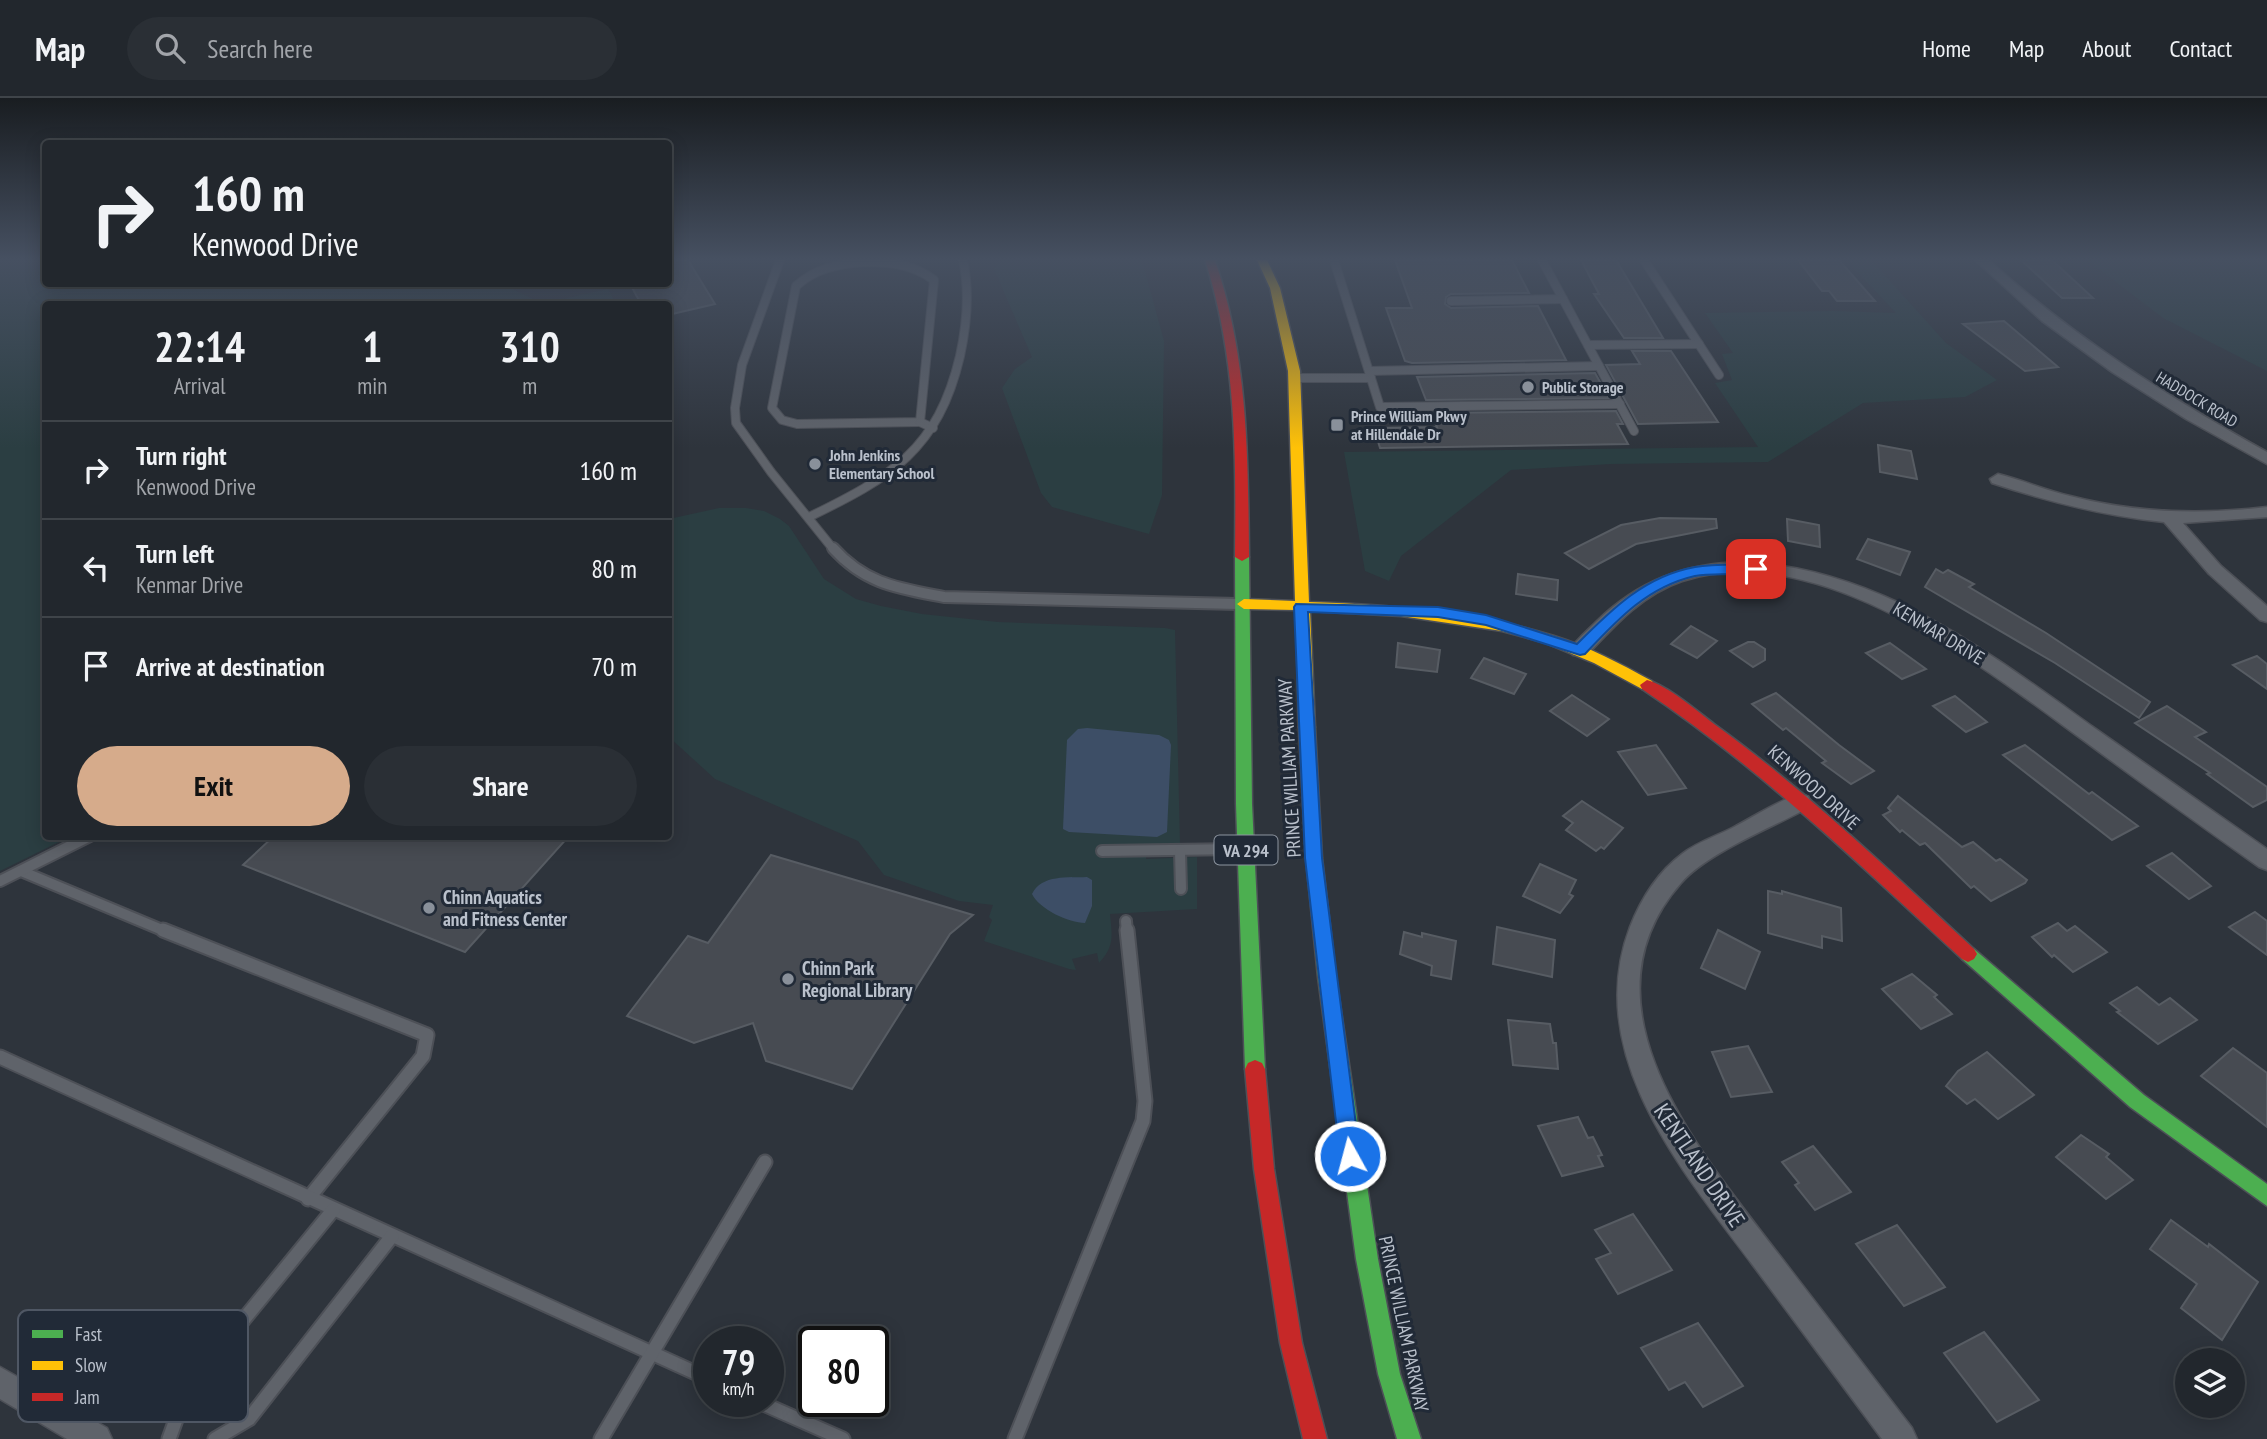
<!DOCTYPE html>
<html lang="en">
<head>
<meta charset="utf-8">
<style>
  :root { --surface:#22272d; --page:#2a2f35; --text:#f1f3f6; --muted:#a2a5aa; --line:#3f4449; --accent:#d6ab8b }
  body { margin:0; font-family:"PT Sans Narrow",sans-serif; background:var(--page); color:var(--text); height:100vh; display:flex; flex-direction:column; font-size:26px; white-space:nowrap }
  * { box-sizing:border-box; margin:0 }
  p { font-size:23px; color:var(--muted) }
  .icon { flex:none; width:38px; height:38px; fill:none; stroke:currentColor; stroke-width:2; stroke-linecap:round; stroke-linejoin:round }
  .map { position:relative; flex:1; overflow:hidden }
  .side { position:absolute; left:42px; top:203px; width:630px; height:539px; display:flex; flex-direction:column; background:var(--surface); border-radius:7px; box-shadow:0 4px 18px #0003,0 0 0 2px var(--line) }
  .side>* { flex:none }
  .top-card { position:absolute; left:42px; top:42px; width:630px; height:147px; border-radius:7px; box-shadow:0 4px 18px #0003,0 0 0 2px var(--line); background:#22272d; color:var(--text); overflow:hidden }
  .tools { position:absolute; left:2175px; top:1250px; display:grid; gap:14px }
  .tools a { display:grid; place-items:center; width:70px; height:70px; border-radius:50%; background:var(--surface); box-shadow:0 4px 18px #0003,0 0 0 2px var(--line); font-size:35px }
  .speed { position:absolute; left:693px; top:1228px; display:flex; gap:14px; font-size:35px; font-weight:700; text-align:center }
  .speed>* { display:grid; place-content:center; width:91px; height:91px; border-radius:50%; background:var(--surface); box-shadow:0 4px 18px #0003,0 0 0 2px var(--line); line-height:1 }
  .speed small { font-size:18px; font-weight:400 }
  .speed .limit { border:4px solid #111; border-radius:10px; background:#fff; color:#111 }
  .pin { position:absolute; display:grid; place-items:center; width:60px; height:60px; color:#fff; margin:-30px; border-radius:14px; box-shadow:0 4px 10px #0006 }
  .me { position:absolute; width:77px; margin:-38px; rotate:353deg; stroke-linejoin:round; filter:drop-shadow(0 0 5px #0008) }
  .turn { display:flex; align-items:center; gap:24px; height:147px; padding:0 35px; font-size:32px }
  .turn .icon { width:91px; height:91px; stroke-width:2.5 }
  .turn b { display:block; font-size:49px; line-height:60px }
  .eta { display:flex; justify-content:space-evenly; align-items:center; height:119px; text-align:center }
  .eta b { font-size:42px; font-weight:700; line-height:49px }
  .button { display:flex; gap:14px; margin-top:auto; padding:14px 35px }
  .button a { flex:1; height:80px; border-radius:42px; background:var(--accent); color:#111; font-size:28px; font-weight:700; line-height:80px; text-align:center }
  .button a+a { background:var(--page); color:var(--text) }
  ul { padding:0; list-style:none }
  li { display:flex; align-items:center; gap:21px; height:98px; padding:0 35px; border-top:2px solid var(--line) }
  li div { flex:1 }
  li b { display:block; font-size:26px }
  li em { font-style:normal }
  header { display:flex; align-items:center; gap:42px; box-sizing:border-box; height:98px; padding:0 35px; background:var(--surface); border-bottom:2px solid var(--line) }
  header strong { font-size:33px }
  nav { display:flex; gap:38px; margin-inline-start:auto; font-size:24px }
  .search { width:490px; height:63px; background:var(--page); display:flex; align-items:center; gap:18px; box-sizing:border-box; padding:0 24px; border-radius:38px; color:var(--muted); font-size:26px }
  .map>svg:first-child { display:block }
  .green { fill:#2b3e42 }
  .water { fill:#3d4e66 }
  .building { fill:#474b52; stroke:#575c63; stroke-width:2 }
  .lines { fill:none; stroke-linecap:round; stroke-linejoin:round }
  .lane-far2-casing { stroke:#4d5057; stroke-width:10 }
  .lane-far1-casing { stroke:#4d5057; stroke-width:14 }
  .lane-casing { stroke:#4d5057; stroke-width:17 }
  .street-casing { stroke:#4d5057; stroke-width:3 }
  .fast-casing { stroke:#4d5057; stroke-width:3 }
  .slow-casing { stroke:#4d5057; stroke-width:3 }
  .jam-casing { stroke:#4d5057; stroke-width:3 }
  .lane-far2 { stroke:#5f636a; stroke-width:8 }
  .lane-far1 { stroke:#5f636a; stroke-width:10 }
  .lane { stroke:#5f636a; stroke-width:13 }
  .street { fill:#5f636a; fill-rule:evenodd }
  .fast { fill:#4caf50; fill-rule:evenodd }
  .slow { fill:#ffc107; fill-rule:evenodd }
  .jam { fill:#c62828; fill-rule:evenodd }
  .route { fill:#1a73e8; stroke:#114b97; stroke-width:2 }
  .poi-dot { fill:#89909a; stroke:#212a37; stroke-width:2.5 }
  .labels { text-anchor:middle; dominant-baseline:central; stroke-width:6; stroke-linejoin:round; paint-order:stroke }
  .far-poi-label { font-size:16px; font-weight:bold; fill:#bac1cc; stroke:#212a37; text-anchor:start }
  .far-street-label { font-size:16px; fill:#bac1cc; stroke:#212a37 }
  .shield { fill:#212a37; stroke:#8c949f; stroke-width:2 }
  .shield-label { font-size:18px; font-weight:bold; fill:#bac1cc }
  .street-label { font-size:19px; fill:#bac1cc; stroke:#212a37 }
  .poi-label { font-size:19px; font-weight:bold; fill:#bac1cc; stroke:#212a37; text-anchor:start }
  .near-street-label { font-size:23px; fill:#bac1cc; stroke:#212a37 }
  .key { fill:#212a37; stroke:#4f5764; stroke-width:2 }
  .key-label { font-size:19px; fill:#bac1cc }
</style>
</head>
<body>
<header>
<strong>Map</strong>
<div class="search"><svg class="icon" aria-label="search" viewBox="0 0 24 24"><circle cx="10" cy="10" r="6"/><path d="M15 15l6 6"/></svg>Search here</div>
<nav><a>Home</a><a>Map</a><a>About</a><a>Contact</a></nav>
</header>
<div class="map">
<svg width="2267" height="1341" viewBox="0 0 2267 1341">
  <rect width="100%" height="100%" fill="#2e343c"/>
  <g class="green">
    <polygon points="0,162 45,162 46,186 502,186 537,203 538,206 46,206 46,738 69,739 0,773"/>
    <polygon points="1001,162 1142,162 1164,243 1162,397 1149,436 1052,409 1041,395 1002,290 1015,271 1032,259 994,171"/>
    <polygon points="1846,162 1871,162 1946,245 1997,282 1965,299 1863,305 1768,364 1611,366 1511,372 1401,458 1389,483 1365,473 1344,354 1758,349 1715,285 1732,282 1722,256 1733,255 1705,215 1833,213 1896,215"/>
    <polygon points="2087,162 2267,162 2267,273 2163,220"/>
    <polygon points="608,191 616,206 545,205"/>
    <path d="M719 410H746L764 413 780 421 789 428 824 481 856 501 881 508 922 516 998 524 1165 530 1175 532 1180 746 1146 747V761L1197 759V811L1110 816C1112 837 1115 848 1099 865L1097 855 1072 861 1076 872 1069 871 984 843 992 822 989 819 993 807 959 803 884 777 858 743 715 681 669 639V421Z"/>
  </g>
  <g class="water">
    <polygon points="1087,630 1159,637 1169,642 1171,647 1167,734 1157,739 1069,734 1063,731 1067,642 1078,631"/>
    <path d="M1087 779 1092 782V808L1085 825C1069 825 1039 811 1032 796 1042 776 1068 780 1087 779Z"/>
  </g>
  <g class="building">
    <polygon points="668,162 688,162 715,206 668,217 668,206 641,206 630,186 668,186"/>
    <polygon points="1395,162 1512,162 1529,195 1451,196 1446,199 1445,206 1451,210 1538,208 1566,262 1412,265 1405,263 1386,210 1412,210"/>
    <polygon points="1581,162 1616,162 1663,240 1624,240 1594,196 1599,196"/>
    <polygon points="1798,162 1839,162 1875,203 1837,203 1829,193 1822,193"/>
    <polygon points="2021,162 2052,162 2093,200 2062,200"/>
    <polygon points="2004,223 2058,269 2025,273 1963,226"/>
    <polygon points="1632,253 1671,253 1718,324 1638,326 1606,267 1640,266"/>
    <polygon points="1595,275 1609,300 1426,302 1417,279"/>
    <polygon points="1616,313 1623,326 1617,326 1628,346 1380,350 1374,330 1437,329 1431,315"/>
    <polygon points="1878,347 1911,353 1917,381 1880,374"/>
    <polygon points="1660,420 1716,421 1717,430 1636,446 1589,471 1565,455 1621,427"/>
    <polygon points="1787,421 1819,427 1820,449 1788,443"/>
    <polygon points="1868,441 1910,454 1900,477 1857,461"/>
    <polygon points="1936,471 1943,475 1948,472 1974,486 1969,489 2046,535 2150,604 2139,620 2055,565 1925,489"/>
    <polygon points="1518,476 1558,482 1557,502 1516,496"/>
    <polygon points="1691,528 1717,543 1697,560 1671,546"/>
    <polygon points="1748,544 1754,544 1765,551 1765,562 1753,569 1730,553"/>
    <polygon points="1398,545 1440,552 1437,574 1396,569"/>
    <polygon points="1890,545 1926,571 1902,581 1866,555"/>
    <polygon points="2257,558 2267,566 2267,591 2233,567"/>
    <polygon points="1484,560 1526,576 1514,596 1471,580"/>
    <polygon points="1776,595 1839,647 1874,673 1851,686 1822,665 1826,663 1786,630 1783,632 1752,606"/>
    <polygon points="1572,597 1609,621 1587,638 1550,613"/>
    <polygon points="1955,598 1987,624 1966,634 1933,608"/>
    <polygon points="2167,608 2206,634 2195,639 2267,689 2267,702 2253,709 2207,676 2210,675 2135,625"/>
    <polygon points="1656,647 1686,690 1648,697 1618,654"/>
    <polygon points="2025,647 2089,696 2092,694 2138,728 2112,742 2003,657"/>
    <polygon points="1898,698 1962,749 1973,744 1996,763 2000,761 2027,782 2025,785 1991,803 1974,788 1971,790 1925,745 1920,747 1902,732 1900,734 1883,717 1891,713 1888,710"/>
    <polygon points="1582,703 1623,730 1604,751 1601,749 1596,753 1566,732 1573,725 1563,718"/>
    <polygon points="274,738 569,738 465,854 243,767"/>
    <polygon points="2172,755 2211,788 2189,801 2147,768"/>
    <polygon points="771,757 973,817 950,836 852,991 766,963 753,925 694,945 627,918 688,838 708,845"/>
    <polygon points="1540,766 1576,782 1569,796 1573,798 1560,815 1523,798"/>
    <polygon points="1768,793 1782,796 1782,793 1841,810 1842,843 1822,838 1822,850 1768,835"/>
    <polygon points="2255,814 2267,823 2267,857 2229,829"/>
    <polygon points="2058,825 2067,833 2075,828 2107,854 2073,874 2054,857 2052,859 2032,839"/>
    <polygon points="1497,829 1555,842 1552,879 1493,866"/>
    <polygon points="1718,832 1760,854 1745,891 1701,870"/>
    <polygon points="1404,834 1422,839 1422,835 1456,843 1451,881 1431,877 1432,868 1400,856"/>
    <polygon points="1912,876 1937,897 1934,899 1952,916 1921,931 1882,891"/>
    <polygon points="2137,889 2159,907 2170,900 2197,922 2158,946 2117,914 2120,913 2110,905"/>
    <polygon points="1508,922 1550,926 1553,945 1556,945 1558,971 1513,967"/>
    <polygon points="1748,948 1772,994 1731,999 1712,954"/>
    <polygon points="2233,950 2267,975 2267,1029 2201,978"/>
    <polygon points="1987,954 2034,997 1998,1021 1975,1001 1967,1006 1946,988 1958,973"/>
    <polygon points="1578,1019 1588,1040 1593,1039 1602,1057 1598,1058 1603,1068 1562,1078 1538,1028"/>
    <polygon points="2081,1037 2109,1056 2106,1059 2133,1082 2106,1101 2056,1059"/>
    <polygon points="1813,1048 1851,1094 1815,1112 1795,1087 1799,1085 1782,1064"/>
    <polygon points="1633,1116 1672,1172 1618,1196 1596,1161 1611,1155 1595,1132"/>
    <polygon points="2171,1122 2208,1149 2209,1146 2258,1184 2222,1242 2181,1210 2197,1186 2150,1151"/>
    <polygon points="1897,1127 1945,1189 1904,1208 1856,1146"/>
    <polygon points="1698,1225 1743,1288 1703,1309 1685,1284 1669,1292 1641,1250"/>
    <polygon points="1984,1234 2039,1302 1997,1324 1944,1255"/>
  </g>
  <g class="lines">
    <g class="lane-far2-casing">
      <g id="lane-far2">
        <polyline points="780,162 742,267 735,310 736,325 771,374 834,452"/>
        <polyline points="1334,162 1380,309 1620,306"/>
        <polyline points="1542,162 1634,333"/>
        <polyline points="1644,162 1719,277"/>
        <path d="M864 164C890 164 913 166 934 182L920 324 797 326 782 322 772 310 796 188C816 170 838 166 864 164Z"/>
        <polyline points="1451,203 1563,201"/>
        <polyline points="1588,247 1699,246"/>
        <polyline points="1369,273 1599,268"/>
        <polyline points="1297,280 1371,280"/>
        <polyline points="920,324 933,330"/>
        <path d="M809 419C891 379 938 352 960 258 967 226 970 194 963 162"/>
      </g>
    </g>
    <g class="lane-far1-casing">
      <g id="lane-far1">
        <path d="M833 450C865 486 898 490 944 499L1238 506"/>
        <polyline points="1102,753 1239,751"/>
        <polyline points="1180,753 1181,791"/>
        <polyline points="21,773 167,834"/>
        <polyline points="0,783 90,738"/>
        <polyline points="1126,823 1127,834"/>
      </g>
    </g>
    <g class="lane-casing">
      <g id="lane">
        <polyline points="163,832 427,937 423,958 308,1101"/>
        <polyline points="0,959 709,1281"/>
        <polyline points="759,1304 843,1341"/>
        <polyline points="169,1341 187,1291 333,1112"/>
        <polyline points="215,1341 249,1321 392,1138"/>
        <polyline points="601,1341 765,1064"/>
        <polyline points="1015,1341 1143,1023 1145,1003 1127,832"/>
      </g>
    </g>
    <g class="street-casing">
      <g id="street">
        <path d="M1975 162H1989C2073 239 2168 299 2267 354V366L2186 321 2112 274 2042 223Z"/>
        <path d="M1998 376C2022 382 2045 392 2070 398 2135 415 2200 417 2267 409V419L2183 425 2221 468 2267 508V524L2260 522 2209 476 2164 424C2105 418 2049 404 1992 385L1990 381Z"/>
        <path d="M1743 464C1879 470 1987 553 2093 629 2151 670 2209 710 2267 751V772L2259 769C2200 727 2141 685 2083 642 1980 567 1819 439 1682 483 1643 496 1615 527 1587 557H1573L1570 552C1577 541 1587 533 1596 524 1638 483 1685 465 1743 464Z"/>
        <path d="M1800 696 1808 698 1811 704 1808 710C1771 730 1707 755 1681 785 1572 909 1704 1058 1780 1158 1824 1215 1868 1273 1912 1330L1917 1341H1882C1839 1283 1795 1224 1752 1166 1681 1071 1582 955 1630 829 1641 801 1658 774 1682 756 1697 744 1717 738 1734 729 1755 718 1777 703 1800 696Z"/>
        <polygon points="0,1269 107,1330 112,1341 67,1341 0,1301"/>
      </g>
    </g>
    <g class="fast-casing">
      <g id="fast">
        <polygon points="1242,455 1249,459 1252,706 1265,971 1262,977 1255,980 1248,977 1245,971 1236,706 1235,459"/>
        <polygon points="1307,623 1315,629 1322,760 1336,879 1378,1161 1400,1276 1421,1341 1397,1341 1378,1276 1356,1161 1318,879 1306,760 1299,629"/>
        <polygon points="1968,848 1974,851 2144,997 2267,1086 2267,1108 2130,1009 1962,861 1959,856 1962,851"/>
      </g>
    </g>
    <g class="slow-casing">
      <path id="slow" d="M1257 162H1267L1280 190 1300 273 1309 504C1392 507 1475 513 1554 538 1589 549 1621 566 1652 583L1654 587 1652 591H1642L1594 565 1546 545 1502 533 1401 518 1310 513 1315 629 1307 635 1302 633 1299 629 1296 512 1244 511 1237 506 1244 501 1295 503 1288 273 1270 190Z"/>
    </g>
    <g class="jam-casing">
      <g id="jam">
        <path d="M1205 162H1215C1248 261 1248 356 1249 459L1242 463 1235 459C1236 356 1237 261 1205 162Z"/>
        <path d="M1647 582C1668 588 1696 612 1714 626 1807 693 1890 773 1974 851L1977 856 1974 861 1968 864 1962 861C1859 766 1759 669 1642 591L1640 587Z"/>
        <polygon points="1255,962 1262,965 1265,971 1274,1071 1302,1245 1327,1341 1303,1341 1280,1245 1254,1071 1245,971 1248,965"/>
      </g>
    </g>
    <use href="#lane-far2" class="lane-far2"/>
    <use href="#lane-far1" class="lane-far1"/>
    <use href="#lane" class="lane"/>
    <use href="#street" class="street"/>
    <use href="#fast" class="fast"/>
    <use href="#slow" class="slow"/>
    <use href="#jam" class="jam"/>
  </g>
  <linearGradient id="sky" x2="0" y2="1"><stop stop-color="#191d21"/><stop offset="0.46" stop-color="#465061"/><stop offset="1" stop-color="#465061" stop-opacity="0"/></linearGradient>
  <rect width="2267" height="350" fill="url(#sky)"/>
  <path class="route" d="M1756 466 1761 468V474C1740 479 1717 474 1695 478 1647 489 1617 522 1585 556L1580 557 1486 527 1438 519 1308 514 1322 760 1360 1058 1357 1065 1350 1068 1343 1065 1340 1058 1305 760 1294 509 1296 506 1438 509 1486 517 1577 546C1612 511 1645 478 1695 469 1715 466 1736 467 1756 466Z"/>
  <g class="poi-dot">
    <circle cx="1528" cy="289" r="7"/>
    <rect x="1330" y="320" width="14" height="14" rx="3.5"/>
    <circle cx="815" cy="366" r="7"/>
    <circle cx="429" cy="810" r="7"/>
    <circle cx="788" cy="881" r="7"/>
  </g>
  <g class="labels">
    <g class="far-poi-label">
      <text x="1542" y="289">Public Storage</text>
      <text x="1351" y="318">Prince William Pkwy<tspan x="1351" dy="18">at Hillendale Dr</tspan></text>
      <text x="829" y="357">John Jenkins<tspan x="829" dy="18">Elementary School</tspan></text>
    </g>
    <g class="far-street-label">
      <text transform="translate(2197 301) rotate(31)">HADDOCK ROAD</text>
    </g>
    <rect class="shield" x="1214.5" y="737.5" width="63" height="29" rx="5"/>
    <g class="shield-label">
      <text x="1246" y="752">VA 294</text>
    </g>
    <g class="street-label">
      <text transform="translate(1939 535) rotate(31)">KENMAR DRIVE</text>
      <text transform="translate(1289 670) rotate(-93)">PRINCE WILLIAM PARKWAY</text>
      <text transform="translate(1814 689) rotate(42)">KENWOOD DRIVE</text>
      <text transform="translate(1404 1226) rotate(78)">PRINCE WILLIAM PARKWAY</text>
    </g>
    <g class="poi-label">
      <text x="443" y="799">Chinn Aquatics<tspan x="443" dy="22">and Fitness Center</tspan></text>
      <text x="802" y="870">Chinn Park<tspan x="802" dy="22">Regional Library</tspan></text>
    </g>
    <g class="near-street-label">
      <text transform="translate(1700 1067) rotate(56)">KENTLAND DRIVE</text>
    </g>
  </g>
  <rect x="18" y="1212" width="230" height="112" rx="10" class="key"/>
  <rect x="32" y="1232" width="31" height="8" fill="#4caf50"/>
  <rect x="32" y="1263" width="31" height="9" fill="#ffc107"/>
  <rect x="32" y="1295" width="31" height="8" fill="#c62828"/>
  <g class="key-label">
    <text x="75" y="1243">Fast</text>
    <text x="75" y="1274">Slow</text>
    <text x="75" y="1306">Jam</text>
  </g>
</svg>
<div class="tools">
<a><svg class="icon" aria-label="layers" viewBox="0 0 24 24"><path d="M12 4l9 5-9 5-9-5zM3 14l9 5 9-5"/></svg></a>
</div>
<div class="speed"><div>79<small>km/h</small></div><div class="limit">80</div></div>
<div class="pin" style="left:1756px;top:471px;background:#d93025"><svg class="icon" aria-label="arrive" viewBox="0 0 24 24"><path d="M6 21V4h12l-3 4 3 4H6"/></svg></div>
<svg class="me" style="left:1350px;top:1058px" viewBox="-20 -20 40 40"><circle r="17" fill="#1a73e8" stroke="#fff" stroke-width="3"/><path d="M0-11L8 9 0 5-8 9z" fill="#fff"/></svg>
<div class="top-card">
<div class="turn"><svg class="icon" aria-label="right" viewBox="0 0 24 24"><path d="M7 20v-9h11M14 6l5 5-5 5"/></svg><div><b>160 m</b>Kenwood Drive</div></div>
</div>
<section class="side">
<div class="eta">
<div><b>22:14</b><p>Arrival</p></div>
<div><b>1</b><p>min</p></div>
<div><b>310</b><p>m</p></div>
</div>
<ul>
<li><svg class="icon" aria-label="right" viewBox="0 0 24 24"><path d="M7 20v-9h11M14 6l5 5-5 5"/></svg><div><b>Turn right</b><p>Kenwood Drive</p></div><em>160 m</em></li>
<li><svg class="icon" aria-label="left" viewBox="0 0 24 24"><path d="M17 20v-9H6M10 6l-5 5 5 5"/></svg><div><b>Turn left</b><p>Kenmar Drive</p></div><em>80 m</em></li>
<li><svg class="icon" aria-label="arrive" viewBox="0 0 24 24"><path d="M6 21V4h12l-3 4 3 4H6"/></svg><div><b>Arrive at destination</b></div><em>70 m</em></li>
</ul>
<div class="button"><a>Exit</a><a>Share</a></div>
</section>
</div>
</body>
</html>
